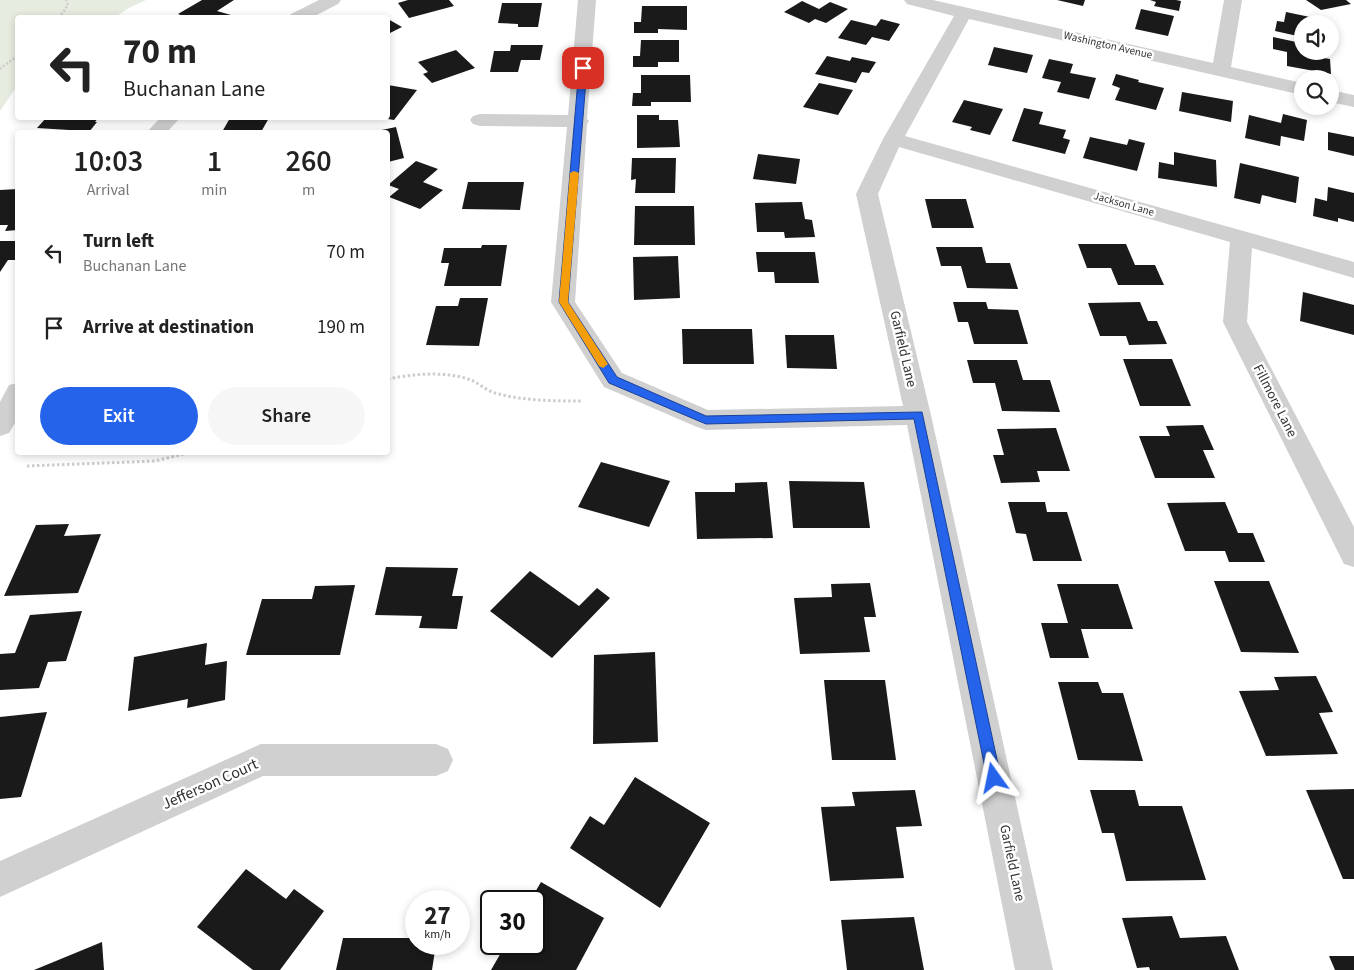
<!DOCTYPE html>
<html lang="en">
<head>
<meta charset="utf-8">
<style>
  :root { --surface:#fff; --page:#f6f6f6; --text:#222; --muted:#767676; --accent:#2563eb }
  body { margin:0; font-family:"Source Sans 3",sans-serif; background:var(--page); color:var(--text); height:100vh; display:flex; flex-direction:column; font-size:19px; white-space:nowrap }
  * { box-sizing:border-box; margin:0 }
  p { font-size:16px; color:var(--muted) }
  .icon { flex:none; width:28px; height:28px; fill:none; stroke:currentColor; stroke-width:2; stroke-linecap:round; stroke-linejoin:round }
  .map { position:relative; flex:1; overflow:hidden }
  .sheet { position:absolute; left:15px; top:130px; width:375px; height:325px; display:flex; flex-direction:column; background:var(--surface); border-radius:5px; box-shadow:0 2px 8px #0003 }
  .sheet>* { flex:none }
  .guide { position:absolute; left:15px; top:15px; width:375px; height:105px; border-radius:5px; box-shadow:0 2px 8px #0003; background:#fff; color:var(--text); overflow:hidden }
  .tools { position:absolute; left:1294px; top:15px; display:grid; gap:10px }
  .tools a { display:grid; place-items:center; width:45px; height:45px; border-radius:50%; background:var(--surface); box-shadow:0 2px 8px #0003; font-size:25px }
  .speed { position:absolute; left:405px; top:890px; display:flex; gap:10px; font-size:25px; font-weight:700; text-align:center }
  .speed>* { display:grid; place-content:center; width:65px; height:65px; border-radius:50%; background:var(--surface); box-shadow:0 2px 8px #0003; line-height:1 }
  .speed small { font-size:12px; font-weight:400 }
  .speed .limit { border:2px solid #111; border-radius:8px; background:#fff; color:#111 }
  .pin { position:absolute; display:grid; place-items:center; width:42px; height:42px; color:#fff; margin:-21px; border-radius:10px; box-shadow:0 2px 8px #0006 }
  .me { position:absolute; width:55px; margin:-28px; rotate:348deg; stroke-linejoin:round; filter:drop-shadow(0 0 4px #0008) }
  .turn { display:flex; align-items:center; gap:18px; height:105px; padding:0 25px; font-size:22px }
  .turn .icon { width:65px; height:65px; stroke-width:2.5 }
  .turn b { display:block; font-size:35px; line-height:42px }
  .eta { display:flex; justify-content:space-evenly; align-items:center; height:85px; text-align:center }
  .eta b { font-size:30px; font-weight:600; line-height:35px }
  .primary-button { display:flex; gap:10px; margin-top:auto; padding:10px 25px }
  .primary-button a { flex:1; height:58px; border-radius:30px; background:var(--accent); color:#fff; font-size:20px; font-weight:600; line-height:58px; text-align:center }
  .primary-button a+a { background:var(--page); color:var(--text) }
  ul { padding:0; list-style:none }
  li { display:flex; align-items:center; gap:15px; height:75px; padding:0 25px }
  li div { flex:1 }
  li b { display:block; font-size:19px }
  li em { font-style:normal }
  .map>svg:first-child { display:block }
  .green { fill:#e6ecdf }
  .building { fill:#1a1a1a }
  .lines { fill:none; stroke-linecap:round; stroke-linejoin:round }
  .path-far1 { stroke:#cdcdcd; stroke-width:2.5; stroke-dasharray:2 2; stroke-linecap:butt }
  .path { stroke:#cdcdcd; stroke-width:3; stroke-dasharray:2.5 2.5; stroke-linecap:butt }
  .minor { fill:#d0d0d0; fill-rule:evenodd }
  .route { fill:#2563eb; stroke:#184099 }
  .slow { fill:#f59e0b }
  .labels { text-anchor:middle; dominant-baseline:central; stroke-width:5; stroke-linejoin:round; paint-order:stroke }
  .far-street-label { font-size:11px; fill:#333; stroke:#fff }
  .street-label { font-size:14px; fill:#333; stroke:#fff }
  .near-street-label { font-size:16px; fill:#333; stroke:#fff }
</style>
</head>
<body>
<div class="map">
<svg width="1354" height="970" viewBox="0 0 1354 970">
  <rect width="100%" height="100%" fill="#fff"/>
  <polygon class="green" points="0,0 146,0 129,8 115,17 18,18 17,86 0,111"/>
  <g class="building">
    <polygon points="202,0 234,0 217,11 231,15 228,18 188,18 178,14"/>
    <polygon points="408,0 449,0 454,6 409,18 398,3"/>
    <polygon points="1057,0 1085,0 1083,6"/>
    <polygon points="1150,0 1176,0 1181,1 1179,11 1154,6 1156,2"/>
    <polygon points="1306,0 1346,0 1351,4 1321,10"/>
    <polygon points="802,1 819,9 830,2 848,9 826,23 815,19 809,23 784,12"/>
    <polygon points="502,3 542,3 538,27 518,27 518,24 498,23"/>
    <polygon points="642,6 687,6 687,30 658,29 658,33 634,33 634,22 641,22"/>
    <polygon points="1141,9 1174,16 1168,36 1135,29"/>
    <polygon points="1286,12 1329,21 1329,24 1302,24 1302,37 1275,31 1277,21 1284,22"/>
    <polygon points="388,19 402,27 388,34"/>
    <polygon points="881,19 900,24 889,41 872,37 866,45 838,38 851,20 876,26"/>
    <polygon points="1273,37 1301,43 1302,51 1312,51 1312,56 1330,59 1331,74 1287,66 1287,52 1273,49"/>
    <polygon points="641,40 679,40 679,62 658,62 658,67 633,67 633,56 640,56"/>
    <polygon points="511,45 543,45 540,60 521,60 518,72 490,72 494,51 510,51"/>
    <polygon points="994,47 1033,55 1027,73 988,65"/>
    <polygon points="456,50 475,68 432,83 423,74 428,72 418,62"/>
    <polygon points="827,56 850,61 852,57 876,62 869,73 862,72 856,83 815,74"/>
    <polygon points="1049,59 1073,64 1070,73 1096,78 1089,99 1057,92 1061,82 1042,78"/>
    <polygon points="1116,74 1139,80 1138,82 1164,88 1156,110 1115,100 1120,88 1112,85"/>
    <polygon points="641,75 690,75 691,102 651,102 651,106 632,106 633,93 641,93"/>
    <polygon points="819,83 853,90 838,115 803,107"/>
    <polygon points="388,85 417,90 394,120 388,119"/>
    <polygon points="1182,92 1233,101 1231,122 1179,111"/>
    <polygon points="964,100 1003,109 990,135 970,130 972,127 952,122"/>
    <polygon points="1024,108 1043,112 1039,124 1066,130 1063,138 1070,140 1065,154 1012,141"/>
    <polygon points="1283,114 1307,120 1304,141 1281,136 1280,146 1245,138 1249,115 1281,123"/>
    <polygon points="637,115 659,115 659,120 678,120 680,147 637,148"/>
    <polygon points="46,118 98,118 95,122 97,122 89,132 67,132 69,130 37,128"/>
    <polygon points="230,118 269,118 261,132 222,132"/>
    <polygon points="396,127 404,158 388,162 388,132 372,132"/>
    <polygon points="1328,132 1354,137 1354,156 1328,150"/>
    <polygon points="1090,137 1127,145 1129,139 1145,143 1137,171 1083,158"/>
    <polygon points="1174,152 1216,160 1217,187 1158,178 1159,162 1174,165"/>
    <polygon points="758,154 800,159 796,184 753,179"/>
    <polygon points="632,158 676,158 675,193 635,193 636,179 631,180"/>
    <polygon points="416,161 438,169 423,182 443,190 420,209 389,197 399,189 388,185"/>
    <polygon points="1240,163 1299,177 1296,203 1262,195 1260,204 1234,198"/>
    <polygon points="468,182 524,182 520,210 462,209"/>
    <polygon points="1328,187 1354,193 1354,222 1338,218 1338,222 1313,216 1315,198 1327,201"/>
    <polygon points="18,189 18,230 5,231 8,225 0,225 0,190"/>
    <polygon points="925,199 966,199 974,228 932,228"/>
    <polygon points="802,202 805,219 812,220 815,237 785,238 784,232 757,232 755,203"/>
    <polygon points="635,206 694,206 695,245 634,245"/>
    <polygon points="0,241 18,241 18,258 16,260 8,260 0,272"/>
    <polygon points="1078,244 1126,244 1135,265 1155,265 1164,285 1118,285 1111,268 1087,268"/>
    <polygon points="482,245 507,245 501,286 444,286 449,263 441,263 444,248 481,248"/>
    <polygon points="936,247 982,247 986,263 1010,263 1018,289 967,288 961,266 941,266"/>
    <polygon points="756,252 815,252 819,283 775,283 774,272 758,272"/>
    <polygon points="678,256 680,298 634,300 633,257"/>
    <polygon points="1303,292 1354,305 1354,335 1300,321"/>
    <polygon points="460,298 488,298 479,346 426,345 436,306 458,306"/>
    <polygon points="953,302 986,302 988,309 1018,310 1028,344 974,344 968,322 958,322"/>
    <polygon points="1140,302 1148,321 1157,321 1167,344 1129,345 1126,336 1100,336 1088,303"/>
    <polygon points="682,329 752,329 754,364 683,364"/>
    <polygon points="785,335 834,335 837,369 787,368"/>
    <polygon points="1123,359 1172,359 1191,406 1140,406"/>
    <polygon points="967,360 1017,360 1023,380 1050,380 1060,412 1002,411 995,383 973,383"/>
    <polygon points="1203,425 1214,450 1203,450 1215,478 1155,478 1139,436 1170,436 1166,426"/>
    <polygon points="1056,428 1070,471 1037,471 1040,482 1001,483 993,455 1004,455 997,429"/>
    <polygon points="601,462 670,481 649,527 578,507"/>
    <polygon points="789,481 864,482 870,528 793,528"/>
    <polygon points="767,482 773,538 697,539 695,492 735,492 735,483"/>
    <polygon points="1008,502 1045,502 1047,512 1067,512 1082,561 1033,561 1026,534 1016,533"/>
    <polygon points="1225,502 1238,533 1253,533 1265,562 1229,562 1225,551 1185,551 1167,503"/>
    <polygon points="69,524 64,536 101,534 78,593 4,596 36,525"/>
    <polygon points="386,567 458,568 452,596 463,596 457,629 419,628 422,616 375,615"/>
    <polygon points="530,571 579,606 597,588 610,598 552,658 490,611"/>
    <polygon points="1214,581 1269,581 1299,653 1241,652"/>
    <polygon points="870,583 876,617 864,617 870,652 800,654 794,598 832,597 831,584"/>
    <polygon points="1057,584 1118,584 1133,629 1081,629 1089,658 1050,658 1041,623 1068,623"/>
    <polygon points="355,585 340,655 246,655 262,599 312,599 315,586"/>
    <polygon points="82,611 66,661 48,662 39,688 0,690 0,654 15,653 30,615"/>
    <polygon points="207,643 205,665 227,661 225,700 187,708 188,699 128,711 134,657"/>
    <polygon points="655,652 658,742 593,744 594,655"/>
    <polygon points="1316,676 1333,712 1319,713 1338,754 1266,756 1239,691 1279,690 1274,677"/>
    <polygon points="824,680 885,680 896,760 832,760"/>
    <polygon points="1058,682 1098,682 1102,693 1123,693 1143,761 1078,760"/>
    <polygon points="47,712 21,797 0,799 0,717"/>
    <polygon points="635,777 710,823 660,908 570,848 590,816 604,825"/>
    <polygon points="1354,789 1354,879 1343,879 1306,790"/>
    <polygon points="915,790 922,826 896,827 904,878 830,881 821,807 855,806 852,792"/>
    <polygon points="1090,790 1135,790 1139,806 1182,806 1206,880 1126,881 1114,833 1102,833"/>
    <polygon points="246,869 286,899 294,889 324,911 280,970 253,970 197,927"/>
    <polygon points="541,882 604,918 576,970 491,970 506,944 534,944 534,901 530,901"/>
    <polygon points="1172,916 1180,938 1226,936 1239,970 1150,970 1149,967 1137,968 1122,918"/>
    <polygon points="914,917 924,970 847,970 841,920"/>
    <polygon points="343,938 416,938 416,944 436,944 432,970 336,970"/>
    <polygon points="102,942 104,970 34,970"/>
    <polygon points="1329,956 1354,956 1354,970 1335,970"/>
  </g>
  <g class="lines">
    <g class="path-far1">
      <polyline points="59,18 68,5 66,0"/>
      <polyline points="0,69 18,55"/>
    </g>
    <g class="path">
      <path d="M388 379C412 374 444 371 468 379 478 382 485 390 495 393 523 401 554 401 583 401"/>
      <polyline points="27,466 155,461 192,452"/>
    </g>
    <g class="minor">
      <polygon points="319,0 341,0 338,4 311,18 289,18 291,14"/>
      <polygon points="578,0 596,0 587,119 589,121 587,124 575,302 622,373 708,410 903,406 856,194 883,139 954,16 907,4 904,0 933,0 1213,63 1224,0 1242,0 1231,67 1302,83 1302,95 969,19 905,136 1354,262 1354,278 1252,248 1247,322 1354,527 1354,567 1344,564 1223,322 1230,242 899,147 878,194 931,415 1053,970 1015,970 907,425 706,430 697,427 604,387 551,302 567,127 480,126 473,124 470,120 473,116 480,114 568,115"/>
      <polygon points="1330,90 1354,95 1354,107 1330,102"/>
      <polygon points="160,118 180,118 167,132 147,132"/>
      <polygon points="18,383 18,418 9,433 0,436 0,402 9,385"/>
      <polygon points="261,744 436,744 448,749 453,760 448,771 436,776 263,776 0,897 0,861"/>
    </g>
  </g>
  <polygon class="route" points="583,66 587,68 568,302 617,377 706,416 922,412 1001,778 999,783 994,785 989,783 987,778 914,419 706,424 609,383 559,302 579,68"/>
  <polygon class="slow" points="574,171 579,173 568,302 608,364 603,368 599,366 559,302 570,173"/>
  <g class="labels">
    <g class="far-street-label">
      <text transform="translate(1108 45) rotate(13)">Washington Avenue</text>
      <text transform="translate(1124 204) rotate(16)">Jackson Lane</text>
    </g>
    <g class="street-label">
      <text transform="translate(903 349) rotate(77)">Garfield Lane</text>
      <text transform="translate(1275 401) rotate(63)">Fillmore Lane</text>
      <text transform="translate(1012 863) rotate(78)">Garfield Lane</text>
    </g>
    <g class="near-street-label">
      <text transform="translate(210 784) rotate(-24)">Jefferson Court</text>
    </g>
  </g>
</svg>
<div class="tools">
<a><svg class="icon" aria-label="sound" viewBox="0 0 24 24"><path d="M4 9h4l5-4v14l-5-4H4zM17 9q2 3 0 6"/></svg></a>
<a><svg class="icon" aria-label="search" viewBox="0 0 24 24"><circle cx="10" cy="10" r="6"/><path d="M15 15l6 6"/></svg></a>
</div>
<div class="speed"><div>27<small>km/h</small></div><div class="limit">30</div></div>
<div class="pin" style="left:583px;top:68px;background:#d93025"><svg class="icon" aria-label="arrive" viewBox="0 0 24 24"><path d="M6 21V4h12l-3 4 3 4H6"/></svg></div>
<svg class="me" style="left:994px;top:778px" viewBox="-20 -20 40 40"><path d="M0-17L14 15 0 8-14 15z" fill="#2563eb" stroke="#fff" stroke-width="4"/></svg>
<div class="guide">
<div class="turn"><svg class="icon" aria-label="left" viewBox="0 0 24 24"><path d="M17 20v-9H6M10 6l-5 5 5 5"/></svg><div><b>70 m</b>Buchanan Lane</div></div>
</div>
<section class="sheet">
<div class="eta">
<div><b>10:03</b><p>Arrival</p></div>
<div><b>1</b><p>min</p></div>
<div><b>260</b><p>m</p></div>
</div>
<ul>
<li><svg class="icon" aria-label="left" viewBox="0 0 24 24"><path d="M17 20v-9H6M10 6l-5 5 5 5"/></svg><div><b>Turn left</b><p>Buchanan Lane</p></div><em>70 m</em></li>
<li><svg class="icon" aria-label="arrive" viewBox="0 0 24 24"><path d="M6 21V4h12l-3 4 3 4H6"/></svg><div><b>Arrive at destination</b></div><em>190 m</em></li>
</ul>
<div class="primary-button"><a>Exit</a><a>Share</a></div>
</section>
</div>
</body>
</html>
